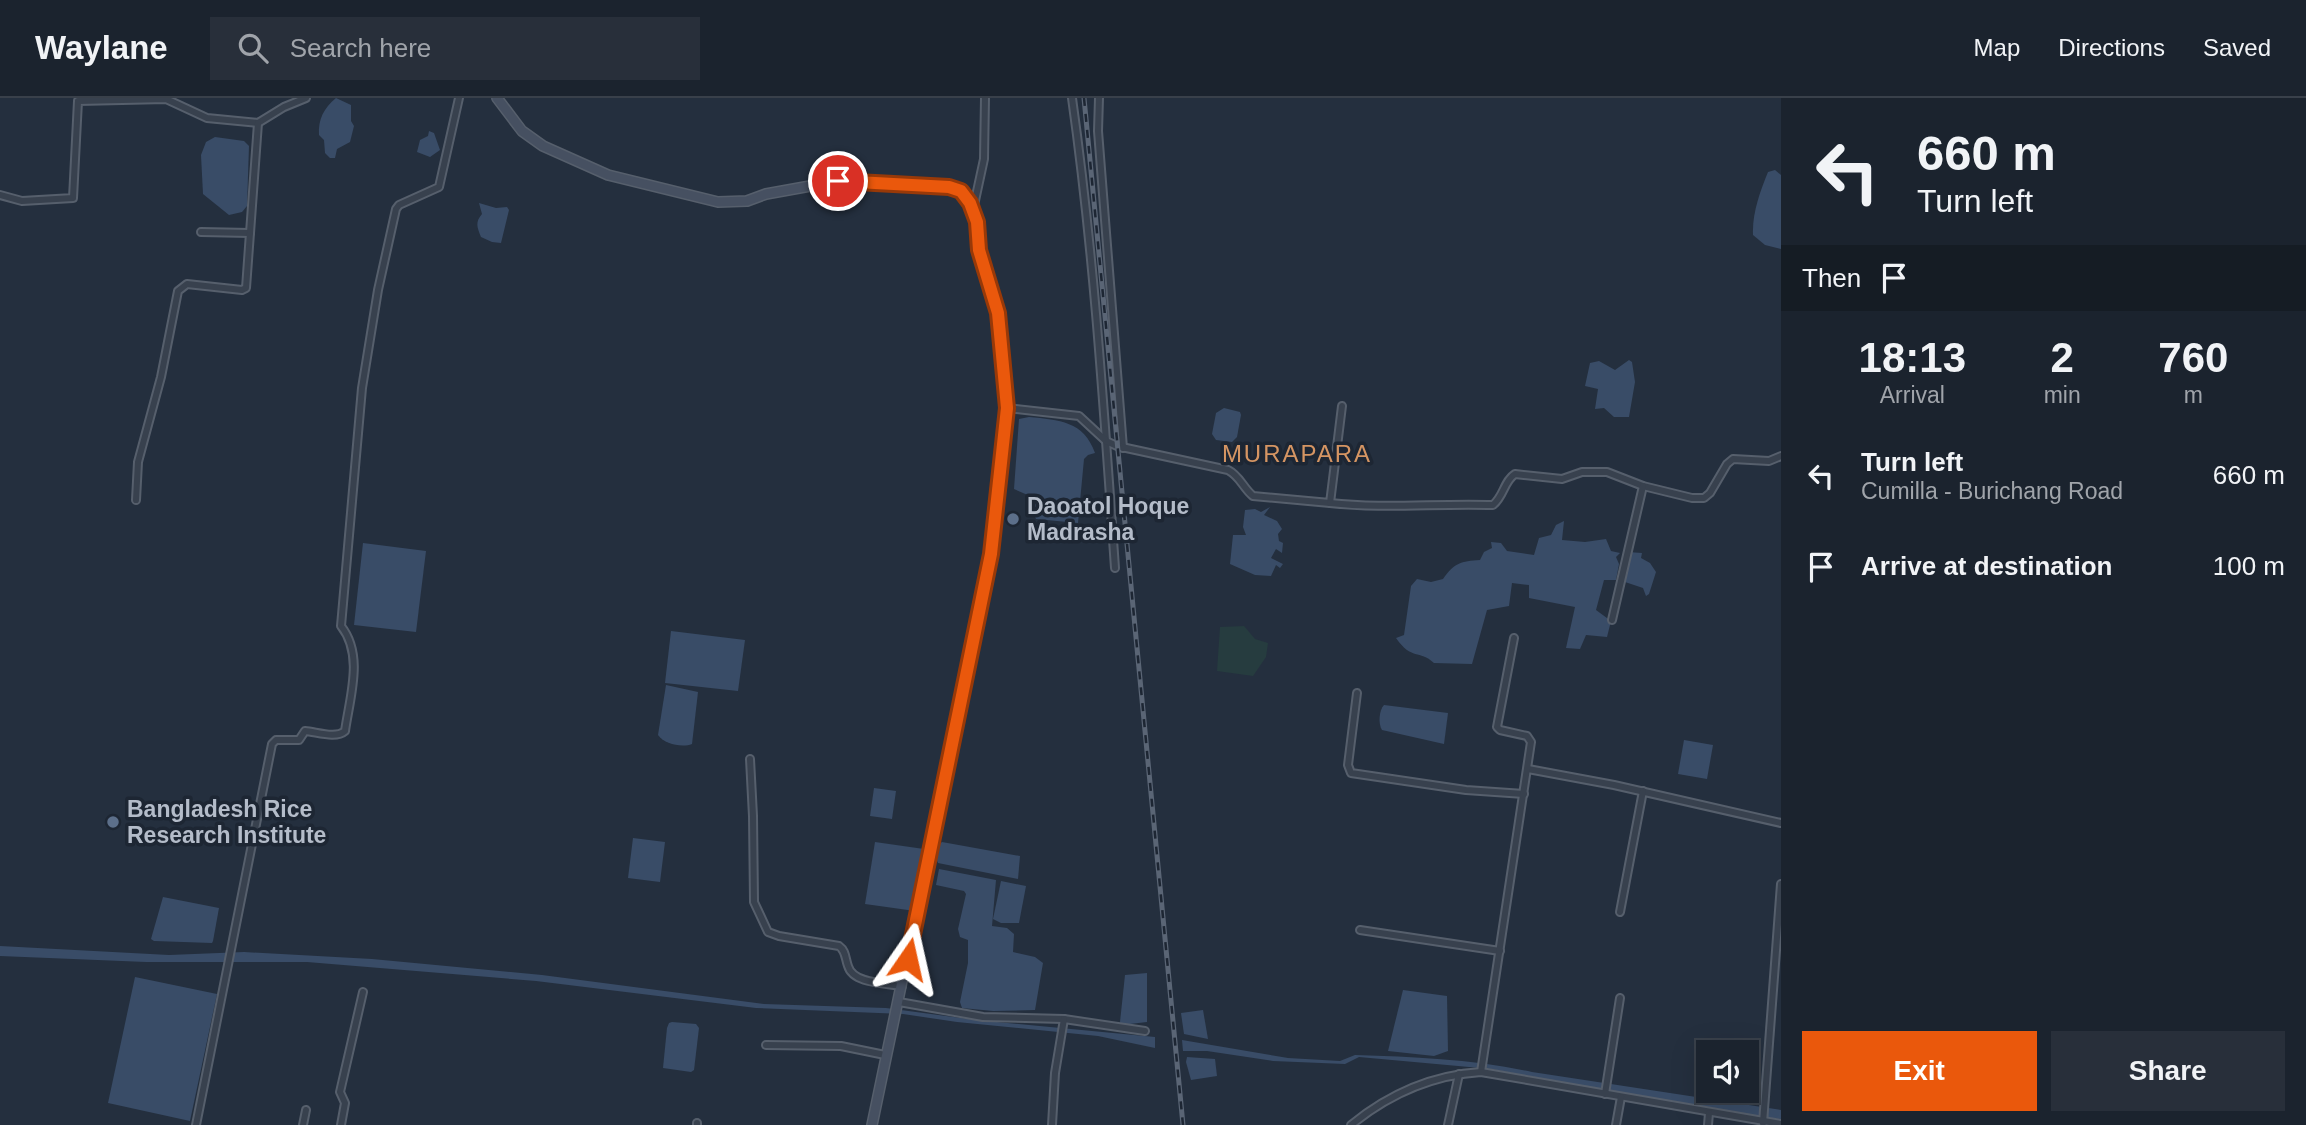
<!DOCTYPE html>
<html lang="en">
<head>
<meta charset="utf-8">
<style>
  :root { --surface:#1b232e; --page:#282f3a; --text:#f1f3f6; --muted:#a0a4aa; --line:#39404a; --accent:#ea580c }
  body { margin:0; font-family:Helvetica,sans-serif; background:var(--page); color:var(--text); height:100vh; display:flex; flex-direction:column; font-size:26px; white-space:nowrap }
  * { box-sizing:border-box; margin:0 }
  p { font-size:23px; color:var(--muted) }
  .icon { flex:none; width:38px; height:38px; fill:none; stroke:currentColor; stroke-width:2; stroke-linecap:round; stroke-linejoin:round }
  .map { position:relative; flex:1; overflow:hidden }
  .sheet { display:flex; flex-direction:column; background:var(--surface); width:525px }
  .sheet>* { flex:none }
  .guide { background:#1b232e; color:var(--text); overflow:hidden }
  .buttons { position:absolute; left:1696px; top:942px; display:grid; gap:14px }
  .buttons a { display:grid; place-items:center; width:63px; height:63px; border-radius:0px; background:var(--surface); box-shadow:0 7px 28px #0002,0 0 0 2px var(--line); font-size:35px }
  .pin { position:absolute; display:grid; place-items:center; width:60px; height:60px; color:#fff; margin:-30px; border:4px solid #fff; border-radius:50%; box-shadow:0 2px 7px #0007 }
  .me { position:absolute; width:77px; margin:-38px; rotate:11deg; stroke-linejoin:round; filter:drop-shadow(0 0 5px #0008) }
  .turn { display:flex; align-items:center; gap:24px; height:147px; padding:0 21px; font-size:32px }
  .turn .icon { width:91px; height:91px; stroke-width:2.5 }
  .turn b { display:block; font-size:49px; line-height:60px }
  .then { display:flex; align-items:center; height:66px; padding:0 21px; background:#0003; gap:14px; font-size:26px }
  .eta { display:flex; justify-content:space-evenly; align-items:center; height:119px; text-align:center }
  .eta b { font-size:42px; font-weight:700; line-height:49px }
  .cta { display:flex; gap:14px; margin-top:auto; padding:14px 21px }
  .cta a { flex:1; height:80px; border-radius:0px; background:var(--accent); color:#fff; font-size:28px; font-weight:700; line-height:80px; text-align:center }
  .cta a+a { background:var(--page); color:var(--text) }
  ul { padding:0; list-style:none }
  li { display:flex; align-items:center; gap:21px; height:91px; padding:0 21px }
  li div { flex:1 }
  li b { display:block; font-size:26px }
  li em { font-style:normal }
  header { display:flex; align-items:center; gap:42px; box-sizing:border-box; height:98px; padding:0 35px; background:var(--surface); border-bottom:2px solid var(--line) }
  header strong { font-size:33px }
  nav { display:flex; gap:38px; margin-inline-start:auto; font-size:24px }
  .search { width:490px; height:63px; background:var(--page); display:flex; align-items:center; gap:18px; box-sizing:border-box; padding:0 24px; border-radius:0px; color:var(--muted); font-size:26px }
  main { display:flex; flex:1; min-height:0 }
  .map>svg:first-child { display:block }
  .green { fill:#263c3f }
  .water { fill:#394c67 }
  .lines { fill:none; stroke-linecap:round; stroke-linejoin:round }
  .minor-casing { stroke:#565f6c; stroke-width:10 }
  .secondary-casing { stroke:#565f6c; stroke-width:12 }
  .minor { stroke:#38414e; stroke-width:6 }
  .secondary { stroke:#465061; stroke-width:9 }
  .rail-casing { stroke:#5a6575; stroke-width:5 }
  .rail { stroke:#1d2633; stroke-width:2.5; stroke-dasharray:8; stroke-linecap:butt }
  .route-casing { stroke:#983908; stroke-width:18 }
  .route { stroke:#ea580c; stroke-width:12 }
  .service-dot { fill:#5c6f8a; stroke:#1d2633; stroke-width:2.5 }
  .labels { text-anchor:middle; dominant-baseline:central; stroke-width:7; stroke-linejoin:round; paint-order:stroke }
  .poi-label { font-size:23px; font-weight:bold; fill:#b4bcc9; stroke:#1d2633; text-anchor:start }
  .neighbourhood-label { font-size:24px; letter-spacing:2px; fill:#d59563; stroke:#1d2633 }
</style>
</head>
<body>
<header>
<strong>Waylane</strong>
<div class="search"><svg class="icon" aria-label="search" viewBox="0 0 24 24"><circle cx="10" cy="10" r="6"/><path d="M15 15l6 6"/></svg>Search here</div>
<nav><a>Map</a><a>Directions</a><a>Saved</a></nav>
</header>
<main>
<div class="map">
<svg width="1781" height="1027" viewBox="0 0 1781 1027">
  <rect width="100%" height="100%" fill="#242f3e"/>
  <polygon class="green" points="1244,528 1255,541 1268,545 1266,559 1253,578 1217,573 1220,529"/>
  <g class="water">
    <path d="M336 0 351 7V23L354 28 350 44 337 51 335 60H330L325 55 324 42 319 37C318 21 324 10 336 0Z"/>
    <polygon points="429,33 434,35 440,52 430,59 417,54 420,42 428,38"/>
    <polygon points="215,39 244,43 249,48 247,108 242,114 229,117 203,96 201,57 206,44"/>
    <path d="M1775 72 1781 77V151L1765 147 1753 137C1752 115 1760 94 1768 74Z"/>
    <path d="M479 105 496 110 507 109 509 112 501 145 492 144 481 139C477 129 475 124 482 116Z"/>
    <polygon points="1629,262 1632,264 1635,284 1629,319 1614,319 1604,310 1595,311 1598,291 1585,288 1590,265 1599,263 1615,272"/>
    <polygon points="1224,310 1240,314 1241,317 1237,339 1232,344 1216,342 1212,336 1216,315"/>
    <path d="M1029 319C1059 322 1084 323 1095 355L1088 357 1084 361 1078 425 1036 421 1031 409 1030 398 1014 391 1019 321Z"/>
    <polygon points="1270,409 1264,417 1277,423 1282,431 1278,436 1279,443 1283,445 1282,455 1276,451 1271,460 1283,466 1280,470 1276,467 1271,478 1255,477 1230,466 1233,437 1246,437 1243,429 1245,412 1255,411 1261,414"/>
    <path d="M1564 423 1562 442 1585 444 1606 441 1611 453 1620 455 1616 459 1619 466 1616 482H1604L1596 512 1611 523 1607 539 1586 537 1580 551 1566 550 1575 509 1529 500V487L1512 485 1509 508 1487 512 1472 566 1434 565C1419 551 1412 563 1396 540L1404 537 1411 488 1417 481 1431 484 1443 481C1454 465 1461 463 1480 462L1484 454 1492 450 1491 444 1501 445 1507 453 1534 457 1539 440 1551 437 1556 427Z"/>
    <polygon points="363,445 426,453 416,534 354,527"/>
    <polygon points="1628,454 1642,455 1641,460 1650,465 1656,474 1649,496 1646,498 1643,490 1622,483"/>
    <polygon points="671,533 745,542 738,593 665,585"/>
    <path d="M666 587 698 594 692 646C682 650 664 646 658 637Z"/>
    <path d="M1384 607 1448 615 1444 646 1382 632C1378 626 1379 612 1384 607Z"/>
    <polygon points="1684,642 1713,647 1707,681 1678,676"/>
    <polygon points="874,690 896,693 892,721 870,718"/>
    <polygon points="633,740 665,744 660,784 628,780"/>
    <polygon points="875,744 924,751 915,813 865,806"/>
    <polygon points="942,744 1020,758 1018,781 938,765 936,760 938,747"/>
    <polygon points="939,771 996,782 992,828 1007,830 1014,836 1013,854 1035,859 1043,865 1035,912 993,913 962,910 960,904 968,865 968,842 960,839 958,831 966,796 964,793 936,787"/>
    <polygon points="1001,783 1026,788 1019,825 1001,825 993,821"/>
    <polygon points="163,799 219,810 213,843 212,845 154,843 151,841"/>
    <polygon points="0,848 169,857 244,854 372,861 542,877 764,906 886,910 976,922 1155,939 1155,950 1098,938 957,924 903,916 756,910 536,883 307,864 146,864 0,858"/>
    <polygon points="1147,875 1147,924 1121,927 1120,924 1125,877"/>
    <polygon points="135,879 217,896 190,1023 108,1005"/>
    <polygon points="1403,892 1447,898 1448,953 1434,958 1388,953"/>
    <polygon points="1203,912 1208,941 1184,936 1181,915"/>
    <polygon points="672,924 696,926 699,930 694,972 691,974 663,970 667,930 669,925"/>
    <path d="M1182 942 1288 960 1340 963 1355 957C1415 959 1473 961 1532 974L1781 1012V1021L1723 1014 1491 971 1359 959 1345 966 1273 963 1207 953H1183Z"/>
    <polygon points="1187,959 1215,961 1217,978 1191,982 1186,964"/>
  </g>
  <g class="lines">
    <g class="minor-casing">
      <g id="minor">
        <path d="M1072 0C1094 156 1104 313 1115 470"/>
        <polyline points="1099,0 1098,33 1123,350"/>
        <polyline points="0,97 22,103 73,100 78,3 166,1 207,20 258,25 284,9 306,0"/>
        <polyline points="973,112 984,61 985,0"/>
        <polyline points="201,134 250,135"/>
        <path d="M1007 310 1079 318 1106 343 1117 348 1228 372C1240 378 1243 390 1253 398L1330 405 1342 308"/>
        <polyline points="136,402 138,364 161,279 178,193 187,186 242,192 246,190 258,25"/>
        <path d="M1330 405C1384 411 1438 405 1493 407 1504 398 1504 383 1515 376L1562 381 1582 374H1607L1643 388 1692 400H1704L1710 395 1727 366 1733 361 1769 363 1781 358"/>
        <polyline points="1612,522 1643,388"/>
        <polyline points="1357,595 1348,667 1351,675 1466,692 1524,696"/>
        <path d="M750 661 753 718 754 804 768 834 779 838 839 848C846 853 845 860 848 868 853 886 886 885 902 888"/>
        <polyline points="1528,671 1614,687 1781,725"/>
        <polyline points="1620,814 1643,693"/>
        <polyline points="1360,832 1500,853"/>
        <polyline points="899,904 983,919 1064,921 1145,933"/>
        <polyline points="766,947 841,948 885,957"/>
        <polyline points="1481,974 1531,644 1527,638 1500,632 1497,629 1514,540"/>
        <polyline points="1605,996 1620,900"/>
        <polyline points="1763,1025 1781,786"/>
        <path d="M196 1027 272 646 276 642H299L305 633C317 634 336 641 345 633 350 598 364 557 341 528L362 290 378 192 396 111 399 107 439 89 459 0"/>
        <polyline points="303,1027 306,1012"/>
        <polyline points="341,1027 345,1005 340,994 363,894"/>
        <polyline points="697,1027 697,1025"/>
        <polyline points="1052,1027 1055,975 1064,921"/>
        <path d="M1351 1027C1389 996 1432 977 1481 974L1781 1026"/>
        <polyline points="1448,1027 1459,976"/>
        <polyline points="1616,1027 1621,999"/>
        <polyline points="1708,1027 1709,1015"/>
      </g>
    </g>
    <g class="secondary-casing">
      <polyline id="secondary" points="497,0 522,33 543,48 608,77 718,104 747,103 766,96 838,83 949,89 961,93 973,112 977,124 979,152 998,215 1007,310 991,456 872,1027"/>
    </g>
    <use href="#minor" class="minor"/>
    <use href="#secondary" class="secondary"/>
    <g class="rail-casing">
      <polyline id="rail" points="1084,0 1183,1027"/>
    </g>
    <use href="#rail" class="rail"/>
  </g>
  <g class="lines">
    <g class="route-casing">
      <polyline id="route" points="838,83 949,89 961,93 970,105 977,124 979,152 998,215 1007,310 991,456 908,861"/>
    </g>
    <use href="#route" class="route"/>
  </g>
  <g class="service-dot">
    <circle cx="1013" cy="421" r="7"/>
    <circle cx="113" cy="724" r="7"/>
  </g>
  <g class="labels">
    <g class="poi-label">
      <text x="1027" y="408">Daoatol Hoque<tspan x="1027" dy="26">Madrasha</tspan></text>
      <text x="127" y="711">Bangladesh Rice<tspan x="127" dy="26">Research Institute</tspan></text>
    </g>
    <g class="neighbourhood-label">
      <text x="1297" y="355">MURAPARA</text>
    </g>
  </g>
</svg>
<div class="buttons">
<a><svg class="icon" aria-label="sound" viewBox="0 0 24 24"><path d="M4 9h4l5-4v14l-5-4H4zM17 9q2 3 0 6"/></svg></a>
</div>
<div class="pin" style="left:838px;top:83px;background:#d93025"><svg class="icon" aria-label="arrive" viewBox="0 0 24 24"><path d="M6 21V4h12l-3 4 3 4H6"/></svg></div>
<svg class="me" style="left:908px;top:861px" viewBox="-20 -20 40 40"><path d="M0-17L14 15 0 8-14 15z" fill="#ea580c" stroke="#fff" stroke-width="4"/></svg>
</div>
<section class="sheet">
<div class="guide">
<div class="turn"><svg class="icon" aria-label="left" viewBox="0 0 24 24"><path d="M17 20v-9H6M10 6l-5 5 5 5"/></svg><div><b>660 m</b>Turn left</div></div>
<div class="then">Then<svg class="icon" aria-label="arrive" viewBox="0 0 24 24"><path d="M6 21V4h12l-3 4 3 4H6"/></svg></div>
</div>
<div class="eta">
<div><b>18:13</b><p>Arrival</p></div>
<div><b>2</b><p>min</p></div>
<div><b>760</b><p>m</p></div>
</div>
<ul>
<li><svg class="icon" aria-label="left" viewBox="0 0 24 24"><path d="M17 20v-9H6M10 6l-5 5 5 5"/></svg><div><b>Turn left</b><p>Cumilla - Burichang Road</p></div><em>660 m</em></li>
<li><svg class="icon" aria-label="arrive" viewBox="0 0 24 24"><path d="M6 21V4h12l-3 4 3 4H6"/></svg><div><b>Arrive at destination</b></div><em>100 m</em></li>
</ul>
<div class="cta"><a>Exit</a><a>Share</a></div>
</section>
</main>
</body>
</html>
